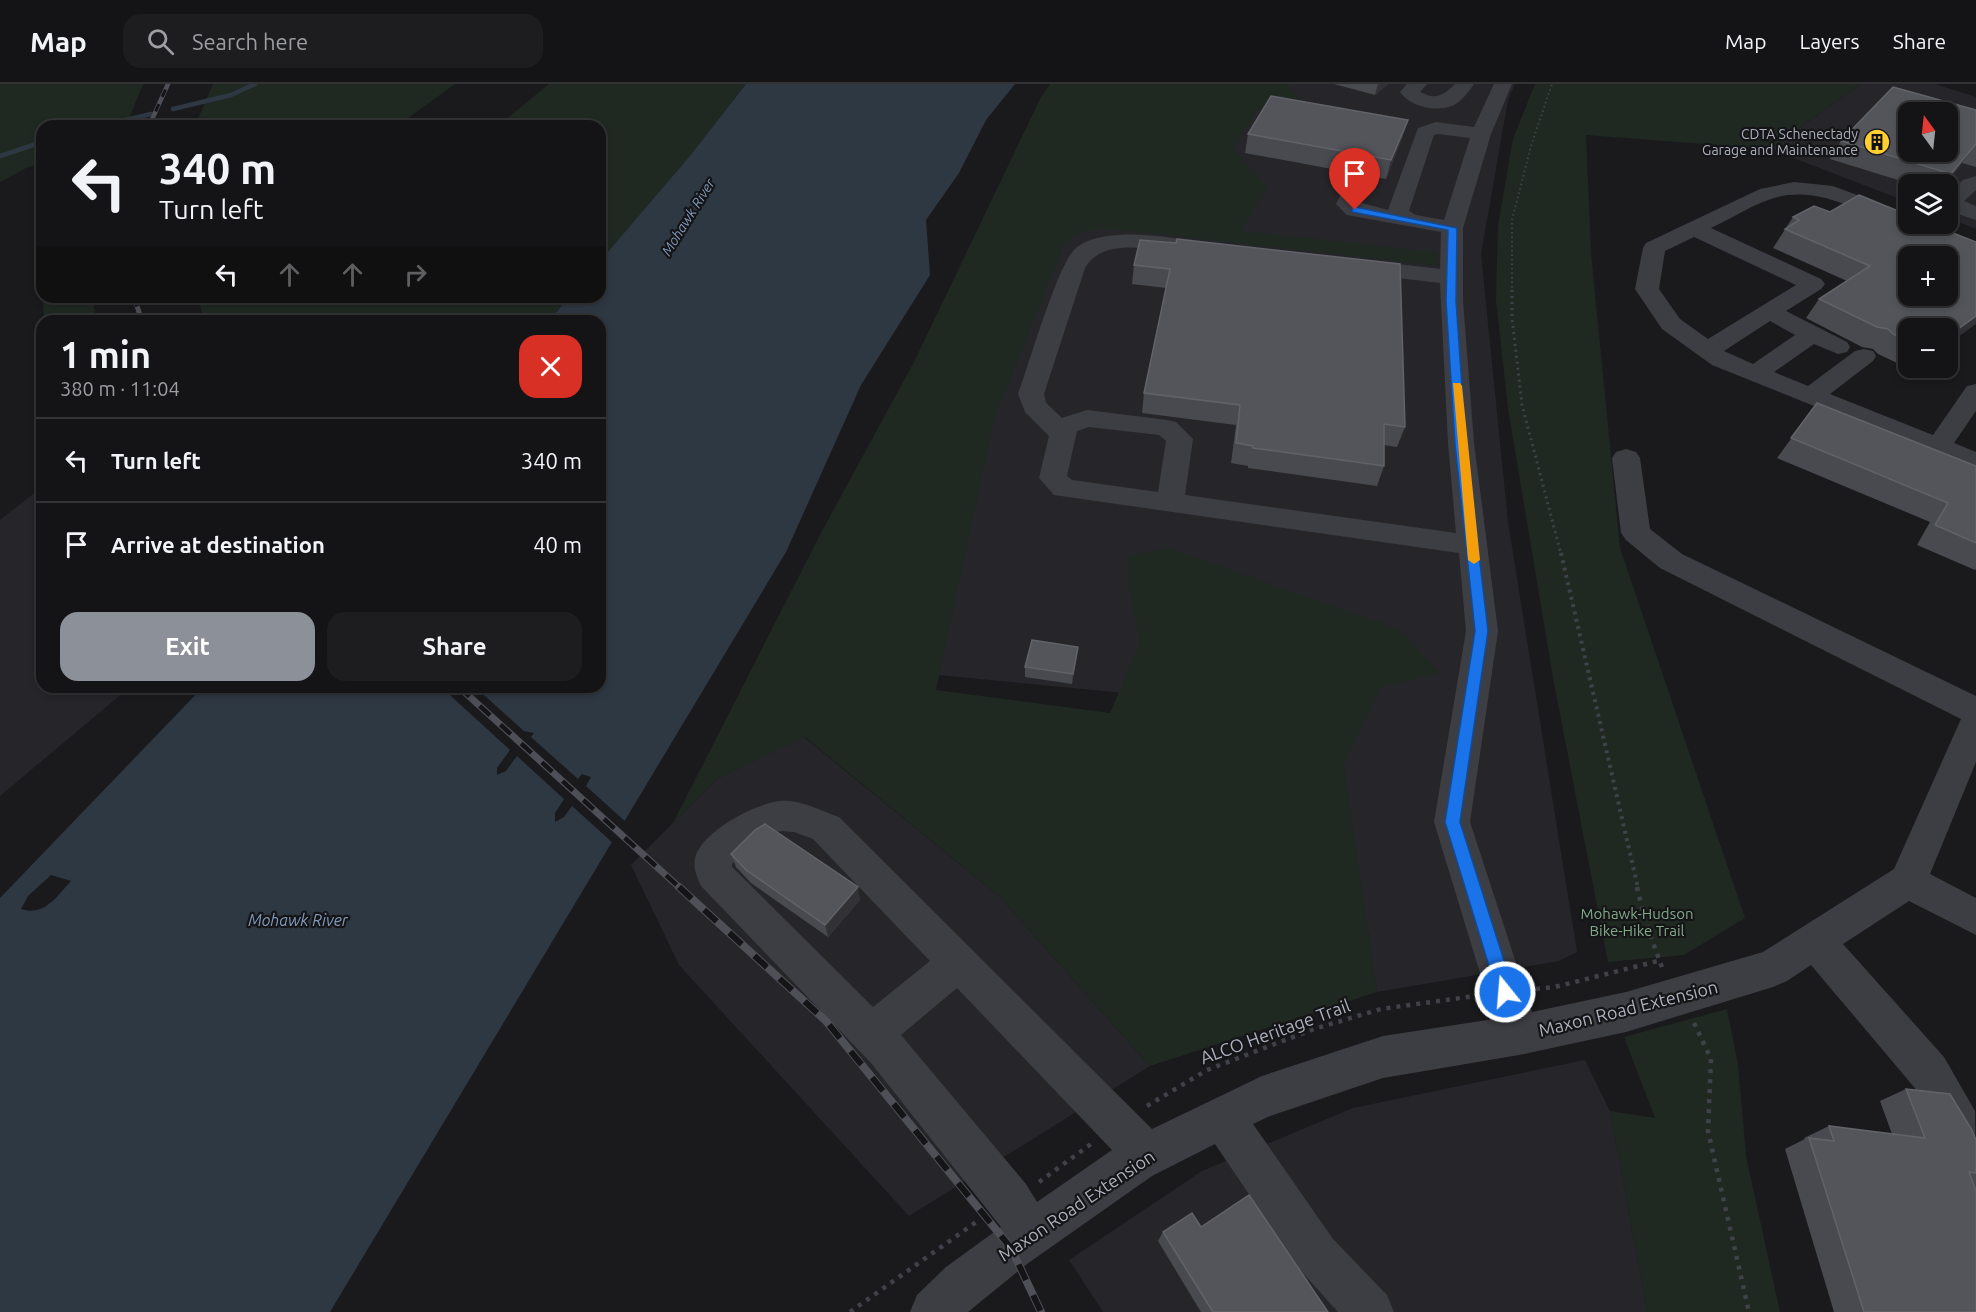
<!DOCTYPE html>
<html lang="en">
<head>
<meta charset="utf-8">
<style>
  :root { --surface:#141416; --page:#1d1d1f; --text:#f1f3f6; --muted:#9d9ea1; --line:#333335; --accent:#8c9099 }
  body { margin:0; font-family:Ubuntu,sans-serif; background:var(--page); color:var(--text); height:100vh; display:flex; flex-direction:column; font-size:22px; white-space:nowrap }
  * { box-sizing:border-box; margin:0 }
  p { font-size:20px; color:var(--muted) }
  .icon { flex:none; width:33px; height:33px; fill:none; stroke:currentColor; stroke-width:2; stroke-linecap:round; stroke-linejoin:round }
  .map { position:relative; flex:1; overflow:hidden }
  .sheet { position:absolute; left:36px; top:231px; width:570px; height:378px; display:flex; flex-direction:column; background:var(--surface); border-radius:18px; box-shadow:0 3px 9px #0003,0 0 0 2px var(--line) }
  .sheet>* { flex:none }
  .guide { position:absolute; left:36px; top:36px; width:570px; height:183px; border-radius:18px; box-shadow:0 3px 9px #0003,0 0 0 2px var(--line); background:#141416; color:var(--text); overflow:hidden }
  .needle { width:39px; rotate:345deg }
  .buttons { position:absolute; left:1898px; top:18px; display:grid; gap:12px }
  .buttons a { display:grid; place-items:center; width:60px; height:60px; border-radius:12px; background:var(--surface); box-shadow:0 3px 9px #0003,0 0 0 2px var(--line); font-size:30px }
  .pin { position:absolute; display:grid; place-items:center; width:51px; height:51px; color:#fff; margin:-62px -26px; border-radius:50% 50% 50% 0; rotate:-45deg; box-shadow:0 0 6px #0007 }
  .pin .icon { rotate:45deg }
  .me { position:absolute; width:66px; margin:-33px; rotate:343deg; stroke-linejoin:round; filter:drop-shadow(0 0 4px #0008) }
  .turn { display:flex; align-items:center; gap:21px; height:126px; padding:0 24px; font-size:27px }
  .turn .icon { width:78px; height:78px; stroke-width:2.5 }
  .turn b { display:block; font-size:42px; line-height:51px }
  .lanes { display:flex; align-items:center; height:57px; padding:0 24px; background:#0003; justify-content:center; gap:30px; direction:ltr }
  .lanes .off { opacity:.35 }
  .round { display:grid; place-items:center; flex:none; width:63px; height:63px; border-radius:18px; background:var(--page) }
  .summary { display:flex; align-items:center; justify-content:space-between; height:102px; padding:0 24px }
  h1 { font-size:36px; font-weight:700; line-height:45px }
  .primary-button { display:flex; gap:12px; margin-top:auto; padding:12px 24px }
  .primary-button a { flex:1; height:69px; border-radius:18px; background:var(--accent); color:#fff; font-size:24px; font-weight:700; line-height:69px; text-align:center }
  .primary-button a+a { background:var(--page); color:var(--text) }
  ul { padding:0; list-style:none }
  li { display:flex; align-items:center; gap:18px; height:84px; padding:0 24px; border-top:2px solid var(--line) }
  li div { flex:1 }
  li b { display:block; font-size:22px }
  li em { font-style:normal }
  header { display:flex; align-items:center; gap:36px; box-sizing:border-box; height:84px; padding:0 30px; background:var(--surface); border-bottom:2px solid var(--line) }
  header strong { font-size:28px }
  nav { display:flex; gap:33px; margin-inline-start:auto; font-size:21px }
  .search { width:420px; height:54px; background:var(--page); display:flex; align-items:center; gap:15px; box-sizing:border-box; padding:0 21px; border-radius:18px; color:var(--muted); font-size:22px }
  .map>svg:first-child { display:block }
  .built { fill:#26262a; fill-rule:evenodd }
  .green { fill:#1f2922 }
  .water { fill:#2e3843; fill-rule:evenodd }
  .pier { fill:#1a1a1d }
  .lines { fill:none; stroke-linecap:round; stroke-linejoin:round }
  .stream { stroke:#2e3843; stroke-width:4.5 }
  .path-far3 { stroke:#414249; stroke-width:2; stroke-dasharray:1.5 3; stroke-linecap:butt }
  .path-far2 { stroke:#414249; stroke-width:3; stroke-dasharray:2 4; stroke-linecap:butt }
  .path-far1 { stroke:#414249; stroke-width:4; stroke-dasharray:3 4.5; stroke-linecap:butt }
  .path { stroke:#414249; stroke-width:4.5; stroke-dasharray:4 6; stroke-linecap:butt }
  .minor { fill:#3d3d44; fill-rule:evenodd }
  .rail-far3-casing { stroke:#4e4f57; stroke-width:4.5 }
  .rail-far2-casing { stroke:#4e4f57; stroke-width:5 }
  .rail-far1-casing { stroke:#4e4f57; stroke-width:7 }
  .rail-casing { stroke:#4e4f57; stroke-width:8 }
  .rail-far3 { stroke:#151518; stroke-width:3; stroke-dasharray:8; stroke-linecap:butt }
  .rail-far2 { stroke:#151518; stroke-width:4; stroke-dasharray:10; stroke-linecap:butt }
  .rail-far1 { stroke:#151518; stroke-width:4.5; stroke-dasharray:14; stroke-linecap:butt }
  .rail { stroke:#151518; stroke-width:6; stroke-dasharray:17; stroke-linecap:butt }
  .wall { fill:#494a4f }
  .shaded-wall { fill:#323236 }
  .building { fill:#54555b; stroke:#62636a; stroke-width:1.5; fill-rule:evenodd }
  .route { fill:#1a73e8; stroke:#114b97; stroke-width:1.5 }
  .slow { fill:#f59e0b }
  .labels { text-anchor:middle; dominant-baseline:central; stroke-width:4.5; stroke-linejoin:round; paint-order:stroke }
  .far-poi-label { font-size:14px; fill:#acafbd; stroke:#151518; text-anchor:end }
  .far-water-label { font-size:14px; font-style:italic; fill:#819abb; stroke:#151518 }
  .park-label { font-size:15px; fill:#81aa88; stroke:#151518 }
  .water-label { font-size:16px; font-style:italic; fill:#819abb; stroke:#151518 }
  .near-street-label { font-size:18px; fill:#acafbd; stroke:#151518 }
</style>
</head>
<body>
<header>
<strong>Map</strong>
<div class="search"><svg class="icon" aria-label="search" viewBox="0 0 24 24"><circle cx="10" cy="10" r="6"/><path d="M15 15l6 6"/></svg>Search here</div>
<nav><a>Map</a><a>Layers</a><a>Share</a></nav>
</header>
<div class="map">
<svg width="1976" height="1228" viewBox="0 0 1976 1228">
  <rect width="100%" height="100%" fill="#1a1a1d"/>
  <g class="built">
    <polygon points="1210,0 1515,0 1508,16 1481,170 1508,438 1577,868 1559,877 1377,908 1351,734 1216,618 847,582 1059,148"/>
    <path d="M1861 0H1935L1976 13V145L1947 133V100H1908V118L1770 65ZM1908 28H1947V68H1908Z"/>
    <polygon points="42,403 42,603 130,603 0,712 0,436"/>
    <polygon points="804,653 1000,813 1150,982 909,1132 679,881 631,781 718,694"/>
    <polygon points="1585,976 1610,1027 1647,1228 1103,1228 1069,1176 1202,1087 1353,1024"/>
  </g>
  <g class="green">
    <polygon points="0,0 143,0 126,42 42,42 42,79 26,84 0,98"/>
    <polygon points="213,0 455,0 397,42 195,42"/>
    <polygon points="549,0 746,0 689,73 600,177 600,42 498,42"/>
    <polygon points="1050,0 1288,0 1307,25 1257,27 1233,65 1268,103 1241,147 1436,168 1440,182 1104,144 1080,148 1065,159 994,337 936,606 1110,629 1140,558 1130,511 1127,472 1168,464 1401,546 1440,589 1380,604 1344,681 1377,908 1150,982 1000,813 805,653 718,694 673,739 821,449 915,276 1041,13"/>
    <polygon points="1535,0 1861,0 1770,65 1586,51 1591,169 1620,464 1745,834 1684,871 1608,878 1554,599 1508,324 1496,216 1498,141 1513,55"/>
    <polygon points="43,213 93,213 96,237 44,237"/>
    <polygon points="199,213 271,213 272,221 282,213 569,213 549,237 203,237"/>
    <polygon points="1727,925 1738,980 1746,1072 1780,1228 1647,1228 1610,1027 1655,1034 1624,953"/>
  </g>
  <path class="water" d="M746 0H1015L986 36 959 89 926 136 930 191 861 301 786 468 330 1228H0V814L203 603H600V237H549L569 213H600V177L689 73ZM51 791 71 797C57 812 44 833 21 825L28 812Z"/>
  <polygon class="pier" points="441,603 475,603 524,647 534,649 531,653 578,695 582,690 591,693 586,702 627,739 614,760 572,722 564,733 555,738 555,729 564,715 517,672 506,687 497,691 497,684 510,666"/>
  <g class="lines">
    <g class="stream">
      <polyline points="173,25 231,11 255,0"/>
      <polyline points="100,42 151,30"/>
      <polyline points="0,72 42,58"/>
    </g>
    <polyline class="path-far3" points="1512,208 1512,136 1531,62 1552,0"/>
    <polyline class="path-far2" points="1512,206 1512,234 1522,321 1561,470"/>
    <polyline class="path-far1" points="1561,469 1638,804"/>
    <g class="path">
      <polyline points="1637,803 1645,837 1663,886"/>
      <polyline points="1536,905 1555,903 1658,877"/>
      <polyline points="1694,939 1711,975 1708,1047 1749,1228"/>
      <polyline points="1147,1022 1207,986 1314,945 1381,925 1475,912"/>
      <polyline points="1039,1098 1091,1060"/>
      <polyline points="850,1228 979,1136"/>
    </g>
    <g class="minor">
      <path d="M1407 0H1427L1420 8C1436 16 1443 12 1455 0H1474C1469 7 1462 17 1454 21 1437 29 1410 23 1400 8Z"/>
      <path d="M1494 0H1512L1491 50 1463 144V217L1474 359 1498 547 1470 738 1532 928 1626 908 1763 868 1894 785 1961 635 1660 484 1626 456 1621 449 1612 374 1616 368 1626 365 1636 368 1640 374 1650 445 1682 470 1976 612V678L1930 790 1976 814V851L1909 817 1843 860 1944 973 1975 1027 1976 1098 1960 1092 1945 1057 1914 1003 1811 881 1787 897 1773 903 1626 948 1519 971 1383 994 1270 1032 1253 1040 1333 1155 1387 1211 1394 1228H1338L1301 1187 1215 1060 1152 1092 1027 1180 968 1228H910L917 1211 946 1183 1001 1143 871 979 701 802C697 793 693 784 695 775 699 749 756 719 780 717 800 715 821 727 839 733L1152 1045 1262 992 1383 952 1494 935 1434 738 1466 547 1459 469 1054 411 1039 394 1049 352 1025 328 1018 310C1029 281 1057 182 1075 165 1099 143 1163 151 1192 158L1195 163 1192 168 1184 170C1154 166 1103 152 1085 184L1044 310 1046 319 1062 334 1087 326 1167 336 1176 338 1193 355 1185 411 1456 449 1448 359 1440 199 1355 189 1347 187 1344 182 1347 177 1355 175 1440 185 1441 148 1347 131 1336 120 1349 95 1356 93 1363 95 1366 99 1358 118 1388 126 1418 44 1436 38 1474 43ZM1438 50 1470 54 1444 136 1416 131 1409 127 1434 51ZM1089 343 1159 351 1166 357 1158 408 1072 396 1067 392 1077 347ZM782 747 794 748 813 755 930 877 873 923 732 783V780C746 766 762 750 782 747ZM957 904 1112 1066 1037 1118 1026 1100 901 951Z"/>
      <polygon points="1976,92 1976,106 1964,117 1976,122 1976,136 1949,127 1947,123 1947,111 1963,96"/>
      <path d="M1794 98 1833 102 1908 130V140H1917L1908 143C1863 132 1822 100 1774 114 1753 120 1731 135 1711 144L1821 195 1825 200 1821 205 1786 227 1847 258 1850 263 1847 268 1838 270 1814 260 1774 288 1808 302 1855 267 1864 265 1873 267 1876 272 1873 277 1830 310 1933 351 1967 302 1976 300V327L1954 359 1976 368V387L1712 281 1662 245 1635 205 1643 164 1646 159 1760 105ZM1694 153 1796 201 1708 255 1680 235 1659 205 1665 167ZM1770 237 1795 251 1753 280 1724 267Z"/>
    </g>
    <g class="rail-far3-casing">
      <polyline id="rail-far3" points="149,42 168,0"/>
    </g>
    <g class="rail-far2-casing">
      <polyline id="rail-far2" points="134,213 142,237"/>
    </g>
    <g class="rail-far1-casing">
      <polyline id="rail-far1" points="459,603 680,804"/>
    </g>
    <g class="rail-casing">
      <polyline id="rail" points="679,803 826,937 1011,1164 1041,1228"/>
    </g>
    <use href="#rail-far3" class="rail-far3"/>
    <use href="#rail-far2" class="rail-far2"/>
    <use href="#rail-far1" class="rail-far1"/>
    <use href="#rail" class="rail"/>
  </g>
  <g class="wall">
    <polygon points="1334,0 1388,0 1375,11"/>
    <polygon points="1976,26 1976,83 1962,79 1945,100 1911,100 1830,75 1841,57"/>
    <polygon points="1408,36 1402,54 1386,95 1245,69 1248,50"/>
    <polygon points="1859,111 1908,244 1908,284 1916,284 1912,286 1878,270 1873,265 1862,263 1806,234 1819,215 1847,197 1773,164 1793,133 1830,128"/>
    <polygon points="1140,156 1405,343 1397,363 1384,361 1384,382 1377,402 1248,384 1248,382 1231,379 1236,341 1142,329 1144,309 1166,204 1132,200 1134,181"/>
    <polygon points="1817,319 1976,382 1976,485 1975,486 1917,461 1930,438 1777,374"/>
    <polygon points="1078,563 1072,600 1025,593 1025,583"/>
    <polygon points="731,770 860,816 828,853 751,799 736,783"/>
    <polygon points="1906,1005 1976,1056 1976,1104 1975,1104 1976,1228 1834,1228 1785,1065 1805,1055 1804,1054 1829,1042 1892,1050 1880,1017"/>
    <polygon points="1201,1143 1328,1228 1201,1228 1158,1157 1163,1148"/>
  </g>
  <g class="shaded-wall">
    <polygon points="1378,0 1388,0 1375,11"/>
    <polygon points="1408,36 1402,54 1386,95 1391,76"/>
    <polygon points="1975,61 1962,79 1944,100 1951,90"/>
    <polygon points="1976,232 1976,240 1947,261 1947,253"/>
    <polygon points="1078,563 1077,573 1072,600 1073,590"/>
    <polygon points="858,803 860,816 828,853 825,841"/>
  </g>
  <g class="building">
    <path d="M1893 3 1976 26V61H1975L1951 90 1841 57ZM1908 28H1947V68H1908Z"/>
    <polygon points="1271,12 1408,36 1391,76 1248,50"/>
    <path d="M1859 111 1908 131V140H1930L1976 158V232L1947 253V244H1908V258L1893 250 1888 245 1877 243 1819 215 1870 182 1785 145 1799 136 1793 133 1814 122 1830 128ZM1908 172H1947V212H1908Z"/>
    <polygon points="1177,155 1400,180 1405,343 1384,340 1384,382 1253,364 1253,362 1236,359 1240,321 1144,309 1170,185 1134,181 1140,156 1176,159"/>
    <polygon points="1817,319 1976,382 1976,459 1935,441 1948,419 1791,354"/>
    <polygon points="1032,556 1078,563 1073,590 1025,583"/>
    <polygon points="765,740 858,803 825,841 746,786 731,770 755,746"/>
    <polygon points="1906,1005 1950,1010 1972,1046 1976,1056 1976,1089 1969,1088 1976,1107 1976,1228 1864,1228 1809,1054 1834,1057 1829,1042 1925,1054"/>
    <polygon points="1249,1111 1328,1228 1213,1228 1163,1148 1192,1129 1201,1143"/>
  </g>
  <polygon class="route" points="1355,123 1457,144 1456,217 1466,360 1488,547 1460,738 1514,908 1511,914 1505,916 1499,914 1497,908 1445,738 1475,547 1455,360 1446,217 1448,146 1352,128 1352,124"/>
  <polygon class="slow" points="1453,299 1460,299 1462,302 1480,476 1474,480 1468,476"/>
  <defs>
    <g id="building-disc" transform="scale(1.35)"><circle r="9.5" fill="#ffce30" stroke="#151518"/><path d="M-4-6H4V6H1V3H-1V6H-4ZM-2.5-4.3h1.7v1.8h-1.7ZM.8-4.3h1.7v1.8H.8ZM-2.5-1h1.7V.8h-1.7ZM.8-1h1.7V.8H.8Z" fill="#111"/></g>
  </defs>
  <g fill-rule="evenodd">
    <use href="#building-disc" x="1877" y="58"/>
  </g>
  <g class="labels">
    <g class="far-poi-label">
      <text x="1858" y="50">CDTA Schenectady<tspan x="1858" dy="16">Garage and Maintenance</tspan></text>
    </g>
    <g class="far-water-label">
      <text transform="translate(688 133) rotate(-58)">Mohawk River</text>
    </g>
    <g class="park-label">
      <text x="1637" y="829">Mohawk-Hudson<tspan x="1637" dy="17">Bike-Hike Trail</tspan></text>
    </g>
    <g class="water-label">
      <text x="298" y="836">Mohawk River</text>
    </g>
    <g class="near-street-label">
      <text transform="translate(1628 924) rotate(-14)">Maxon Road Extension</text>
      <text transform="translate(1275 947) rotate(-20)">ALCO Heritage Trail</text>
      <text transform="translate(1076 1121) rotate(-34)">Maxon Road Extension</text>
    </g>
  </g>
</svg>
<div class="buttons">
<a><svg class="needle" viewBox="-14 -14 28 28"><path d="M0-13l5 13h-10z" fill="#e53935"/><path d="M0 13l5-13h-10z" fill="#9d9ea1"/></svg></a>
<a><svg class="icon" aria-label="layers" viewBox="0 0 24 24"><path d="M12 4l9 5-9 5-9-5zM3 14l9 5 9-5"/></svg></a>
<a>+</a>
<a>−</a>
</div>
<div class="pin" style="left:1355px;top:126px;background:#d93025"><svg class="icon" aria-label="arrive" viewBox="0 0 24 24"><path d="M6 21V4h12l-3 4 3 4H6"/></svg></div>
<svg class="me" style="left:1505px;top:908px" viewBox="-20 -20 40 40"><circle r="17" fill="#1a73e8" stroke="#fff" stroke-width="3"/><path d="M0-11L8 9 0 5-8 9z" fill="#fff"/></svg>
<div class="guide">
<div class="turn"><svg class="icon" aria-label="left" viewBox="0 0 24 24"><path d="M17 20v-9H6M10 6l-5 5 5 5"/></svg><div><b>340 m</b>Turn left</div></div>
<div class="lanes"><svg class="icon" aria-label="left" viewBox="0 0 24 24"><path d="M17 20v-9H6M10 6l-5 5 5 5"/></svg><svg class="icon off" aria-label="ahead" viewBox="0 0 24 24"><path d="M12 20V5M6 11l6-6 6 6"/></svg><svg class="icon off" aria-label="ahead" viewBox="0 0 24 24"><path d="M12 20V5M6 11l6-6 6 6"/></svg><svg class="icon off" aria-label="right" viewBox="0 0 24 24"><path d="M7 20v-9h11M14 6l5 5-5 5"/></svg></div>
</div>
<section class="sheet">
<div class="summary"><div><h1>1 min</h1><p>380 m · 11:04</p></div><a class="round" style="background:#d93025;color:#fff"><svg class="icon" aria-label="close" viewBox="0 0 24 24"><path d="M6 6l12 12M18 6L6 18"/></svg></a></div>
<ul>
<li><svg class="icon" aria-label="left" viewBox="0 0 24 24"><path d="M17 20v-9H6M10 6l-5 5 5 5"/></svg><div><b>Turn left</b></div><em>340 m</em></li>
<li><svg class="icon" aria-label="arrive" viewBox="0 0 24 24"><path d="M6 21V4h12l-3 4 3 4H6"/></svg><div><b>Arrive at destination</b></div><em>40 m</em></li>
</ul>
<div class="primary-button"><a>Exit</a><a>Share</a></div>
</section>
</div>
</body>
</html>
